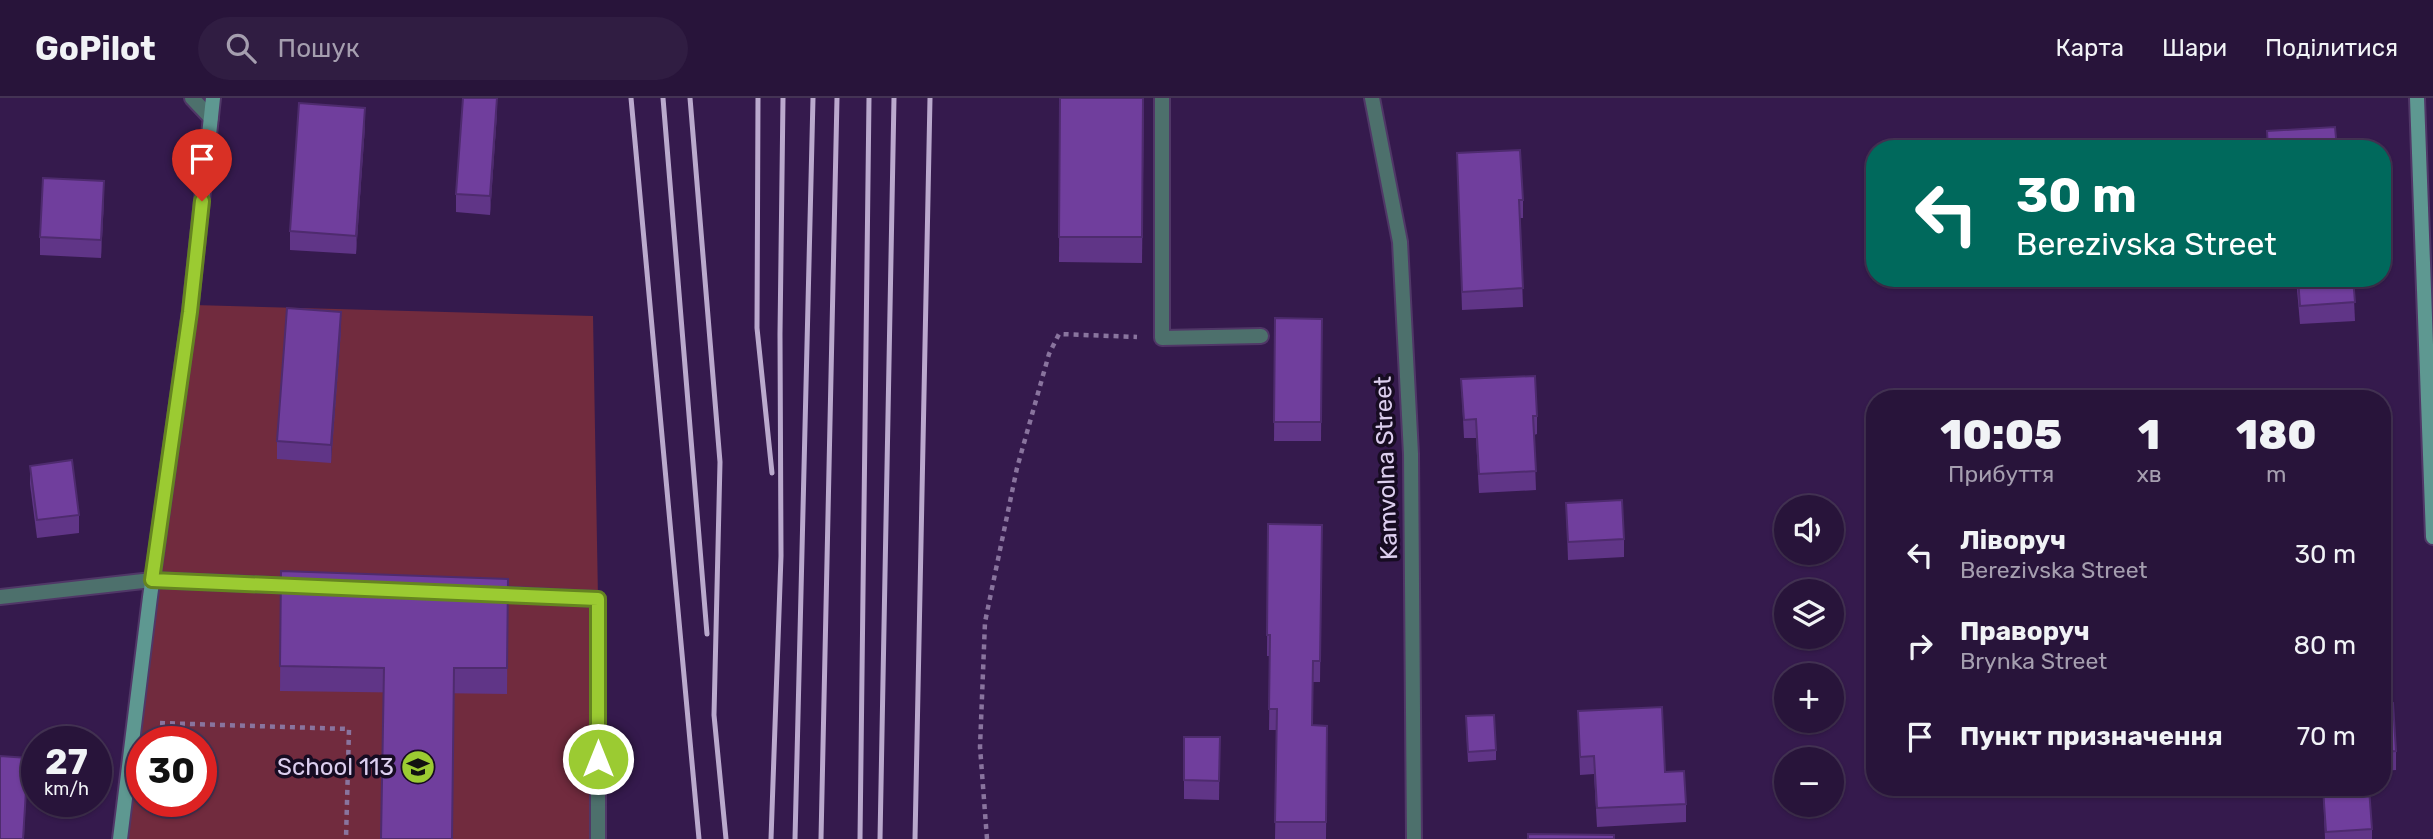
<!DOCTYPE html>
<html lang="uk">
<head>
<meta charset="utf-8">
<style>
  :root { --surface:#28143a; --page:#301d42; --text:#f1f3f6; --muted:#a59eaf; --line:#443354 }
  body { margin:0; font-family:Rubik,sans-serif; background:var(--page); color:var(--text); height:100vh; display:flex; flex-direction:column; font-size:26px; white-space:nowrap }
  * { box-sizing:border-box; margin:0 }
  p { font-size:23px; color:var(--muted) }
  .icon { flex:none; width:38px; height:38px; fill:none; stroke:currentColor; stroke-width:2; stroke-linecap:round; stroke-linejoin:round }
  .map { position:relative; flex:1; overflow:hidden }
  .side { position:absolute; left:1866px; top:292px; width:525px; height:406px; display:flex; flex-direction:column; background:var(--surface); border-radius:28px; box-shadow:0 2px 5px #0004,0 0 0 2px var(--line) }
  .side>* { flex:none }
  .top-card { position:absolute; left:1866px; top:42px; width:525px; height:147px; border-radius:28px; box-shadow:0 2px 5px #0004,0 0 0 2px var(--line); background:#00695c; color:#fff; overflow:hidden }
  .fabs { position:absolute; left:1774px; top:397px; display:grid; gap:14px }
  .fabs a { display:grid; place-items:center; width:70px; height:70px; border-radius:50%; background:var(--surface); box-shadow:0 2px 5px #0004,0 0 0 2px var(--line); font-size:35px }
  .speed { position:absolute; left:21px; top:628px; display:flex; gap:14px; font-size:35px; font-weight:700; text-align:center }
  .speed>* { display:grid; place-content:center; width:91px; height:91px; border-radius:50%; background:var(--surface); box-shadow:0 2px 5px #0004,0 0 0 2px var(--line); line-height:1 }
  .speed small { font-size:18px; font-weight:400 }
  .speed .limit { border:10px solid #d22; background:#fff; color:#111 }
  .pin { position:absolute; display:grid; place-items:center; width:60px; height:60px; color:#fff; margin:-72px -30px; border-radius:50% 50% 50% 0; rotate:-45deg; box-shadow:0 0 7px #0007 }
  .pin .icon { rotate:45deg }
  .me { position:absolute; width:77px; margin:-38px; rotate:0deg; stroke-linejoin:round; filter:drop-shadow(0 0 5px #0008) }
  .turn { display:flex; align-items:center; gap:24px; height:147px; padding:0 35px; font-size:32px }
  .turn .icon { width:91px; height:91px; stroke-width:2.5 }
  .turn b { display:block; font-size:49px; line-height:60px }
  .eta { display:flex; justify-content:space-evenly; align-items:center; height:119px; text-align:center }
  .eta b { font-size:42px; font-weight:800; line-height:49px }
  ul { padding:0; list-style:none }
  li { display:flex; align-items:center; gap:21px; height:91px; padding:0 35px }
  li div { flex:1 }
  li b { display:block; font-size:26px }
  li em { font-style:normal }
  header { display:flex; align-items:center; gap:42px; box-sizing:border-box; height:98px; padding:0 35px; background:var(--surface); border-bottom:2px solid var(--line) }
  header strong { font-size:33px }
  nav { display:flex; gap:38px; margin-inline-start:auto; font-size:24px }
  .search { width:490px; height:63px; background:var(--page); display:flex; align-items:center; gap:18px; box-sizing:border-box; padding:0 24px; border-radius:38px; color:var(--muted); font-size:26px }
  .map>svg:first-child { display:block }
  .green { fill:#712b3e; fill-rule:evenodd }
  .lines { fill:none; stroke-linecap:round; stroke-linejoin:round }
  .lane-casing { stroke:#503767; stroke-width:18 }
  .street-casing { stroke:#503767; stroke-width:18 }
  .secondary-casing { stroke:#503767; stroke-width:18 }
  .path { stroke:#89749e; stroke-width:4.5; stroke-dasharray:5 5; stroke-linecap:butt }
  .lane { stroke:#4d706c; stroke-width:14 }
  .street { stroke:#4d706c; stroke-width:14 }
  .secondary { stroke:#5e9891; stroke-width:14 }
  .rail { stroke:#baa9cd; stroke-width:5 }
  .wall { fill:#603587 }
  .shaded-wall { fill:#4e2b6e }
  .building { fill:#703e9d; stroke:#4e2b6e; stroke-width:2 }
  .route-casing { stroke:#658420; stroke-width:18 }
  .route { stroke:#9bcb32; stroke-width:12 }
  .labels { text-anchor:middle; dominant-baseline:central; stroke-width:7; stroke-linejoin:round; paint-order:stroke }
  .street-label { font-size:24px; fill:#dcceee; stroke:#170c22 }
  .poi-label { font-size:24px; fill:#dcceee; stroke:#170c22; text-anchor:end }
</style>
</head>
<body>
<header>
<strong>GoPilot</strong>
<div class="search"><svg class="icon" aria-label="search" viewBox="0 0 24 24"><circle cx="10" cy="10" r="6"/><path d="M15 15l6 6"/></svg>Пошук</div>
<nav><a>Карта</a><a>Шари</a><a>Поділитися</a></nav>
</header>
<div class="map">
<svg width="2433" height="741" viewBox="0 0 2433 741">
  <rect width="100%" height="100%" fill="#351a4d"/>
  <path class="green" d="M194 207 593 218 598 501V741H122ZM142 644H201V704H142Z"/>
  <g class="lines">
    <g class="lane-casing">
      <polyline id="lane" points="1162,0 1162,240 1261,238"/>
    </g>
    <g class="street-casing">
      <g id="street">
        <polyline points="192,0 211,20"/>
        <polyline points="1372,0 1400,144 1411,356 1414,741"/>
        <polyline points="490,496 598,501 598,741"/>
        <polyline points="0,499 152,482 298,488"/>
      </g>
    </g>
    <g class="secondary-casing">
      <g id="secondary">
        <polyline points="2417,0 2433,439"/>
        <polyline points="120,741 150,499 190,213 213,0"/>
      </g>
    </g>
    <g class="path">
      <polyline points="160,625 349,631 346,741"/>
      <polyline points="987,741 980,649 985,524 1017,370 1049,256 1059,236 1137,239"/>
    </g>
    <use href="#lane" class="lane"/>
    <use href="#street" class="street"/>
    <use href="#secondary" class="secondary"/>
    <g class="rail">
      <polyline points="631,0 699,741"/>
      <polyline points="663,0 707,536"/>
      <polyline points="690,0 720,364 714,617 726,741"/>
      <polyline points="758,0 757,230 772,375"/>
      <polyline points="771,741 781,458 780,236 783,0"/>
      <polyline points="795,741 813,0"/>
      <polyline points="821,741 837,0"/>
      <polyline points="860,741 869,0"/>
      <polyline points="880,741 894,0"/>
      <polyline points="915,741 930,0"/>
    </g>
  </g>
  <g class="wall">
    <polygon points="1060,0 1144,0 1142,165 1059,164"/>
    <polygon points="497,15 490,117 456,114 456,96"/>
    <polygon points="365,28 356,156 290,152 290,133"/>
    <polygon points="1457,55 1523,102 1523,120 1520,120 1523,209 1462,212"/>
    <polygon points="104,101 101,160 40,157 40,139"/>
    <polygon points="2296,180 2353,180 2355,223 2300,226"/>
    <polygon points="1275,220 1322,221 1321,343 1274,343"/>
    <polygon points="341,232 331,365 277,361 277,343"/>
    <polygon points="1461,281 1537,318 1537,336 1534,337 1536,392 1479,395 1476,340 1464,340"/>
    <polygon points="30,368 79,417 79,435 37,440 30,386"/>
    <polygon points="1566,405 1624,441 1624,459 1568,462"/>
    <polygon points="1268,426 1322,427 1320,584 1313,584 1313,627 1327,628 1326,741 1275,741 1277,632 1269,632 1270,558 1267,558"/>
    <polygon points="281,473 508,481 507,596 280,593"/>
    <polygon points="2382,606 2396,653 2396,672 2382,673"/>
    <polygon points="1578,613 1665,674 1686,706 1686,724 1597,729 1594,676 1580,677"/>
    <polygon points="1466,628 1496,652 1496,662 1468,664"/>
    <polygon points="1184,639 1220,639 1219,702 1184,701"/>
    <polygon points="2323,690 2372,731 2372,741 2325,741"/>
  </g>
  <g class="shaded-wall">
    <polygon points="497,0 497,15 490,117 490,98"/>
    <polygon points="365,10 365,28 356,156 356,138"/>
    <polygon points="104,83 104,101 101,160 101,142"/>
    <polygon points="341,214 341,232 331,365 331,347"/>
    <polygon points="28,660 24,741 23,741"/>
  </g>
  <g class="building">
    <polygon points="463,0 497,0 490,98 456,96"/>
    <polygon points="1060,0 1143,0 1142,139 1059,139"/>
    <polygon points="299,5 365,10 356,138 290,133"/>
    <polygon points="2335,29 2337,51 2268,51 2267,33"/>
    <polygon points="1520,52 1523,102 1519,102 1523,190 1462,194 1457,55"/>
    <polygon points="43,80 104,83 101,142 40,139"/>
    <polygon points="2298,180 2353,180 2355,204 2300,208"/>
    <polygon points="287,210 341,214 331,347 277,343"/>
    <polygon points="1275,220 1322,221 1321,324 1274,324"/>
    <polygon points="1535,278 1537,318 1533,318 1536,373 1479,376 1476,321 1464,322 1461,281"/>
    <polygon points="2371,294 2371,301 2286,301 2286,300"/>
    <polygon points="72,362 79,417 37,422 30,368"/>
    <polygon points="1622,402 1624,441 1568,444 1566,405"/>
    <polygon points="1268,426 1322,427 1320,563 1313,563 1312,627 1327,628 1326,724 1275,724 1277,611 1269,611 1270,537 1267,537"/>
    <polygon points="281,473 508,481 507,570 454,570 452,741 381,741 384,570 280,568"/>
    <polygon points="2393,605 2396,653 2382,654 2382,606"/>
    <polygon points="1662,609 1665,674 1684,673 1686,706 1597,710 1594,658 1580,659 1578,613"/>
    <polygon points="1494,617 1496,652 1468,654 1466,618"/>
    <polygon points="1184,639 1220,639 1219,683 1184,682"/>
    <polygon points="0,658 28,660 23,741 0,741"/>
    <polygon points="2323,690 2369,690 2372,731 2326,734"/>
    <polygon points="1528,736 1614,737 1614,741 1528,741"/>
  </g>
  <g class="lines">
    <g class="route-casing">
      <polyline id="route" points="202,103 190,214 152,482 598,501 598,661"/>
    </g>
    <use href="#route" class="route"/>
  </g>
  <defs>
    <g id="school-disc" transform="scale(1.75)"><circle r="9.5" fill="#9bcb32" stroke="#170c22"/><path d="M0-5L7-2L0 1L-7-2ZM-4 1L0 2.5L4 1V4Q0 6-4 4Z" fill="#111"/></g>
  </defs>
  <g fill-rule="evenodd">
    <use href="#school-disc" x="418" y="669"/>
  </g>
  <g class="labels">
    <g class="street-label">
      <text transform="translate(1386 370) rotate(-92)">Kamvolna Street</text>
    </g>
    <g class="poi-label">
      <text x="394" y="669">School 113</text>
    </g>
  </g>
</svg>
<div class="fabs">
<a><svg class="icon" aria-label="sound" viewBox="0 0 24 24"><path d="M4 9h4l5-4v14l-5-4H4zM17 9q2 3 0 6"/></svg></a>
<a><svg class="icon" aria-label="layers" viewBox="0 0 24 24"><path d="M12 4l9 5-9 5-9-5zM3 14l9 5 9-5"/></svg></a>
<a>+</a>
<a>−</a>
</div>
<div class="speed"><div>27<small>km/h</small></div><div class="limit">30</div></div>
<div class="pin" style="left:202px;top:103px;background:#d93025"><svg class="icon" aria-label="arrive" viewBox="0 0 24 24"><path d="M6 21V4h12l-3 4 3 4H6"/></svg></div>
<svg class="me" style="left:598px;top:661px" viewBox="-20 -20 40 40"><circle r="17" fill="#9bcb32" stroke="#fff" stroke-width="3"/><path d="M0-11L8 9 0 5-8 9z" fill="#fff"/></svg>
<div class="top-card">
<div class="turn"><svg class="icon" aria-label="left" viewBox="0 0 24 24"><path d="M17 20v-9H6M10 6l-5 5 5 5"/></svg><div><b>30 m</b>Berezivska Street</div></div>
</div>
<section class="side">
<div class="eta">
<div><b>10:05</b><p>Прибуття</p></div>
<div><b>1</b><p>хв</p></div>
<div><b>180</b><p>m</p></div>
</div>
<ul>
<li><svg class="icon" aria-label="left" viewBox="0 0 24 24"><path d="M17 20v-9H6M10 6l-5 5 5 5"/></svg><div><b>Ліворуч</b><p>Berezivska Street</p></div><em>30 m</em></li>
<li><svg class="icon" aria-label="right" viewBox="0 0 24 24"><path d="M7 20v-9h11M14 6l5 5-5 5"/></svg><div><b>Праворуч</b><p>Brynka Street</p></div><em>80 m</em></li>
<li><svg class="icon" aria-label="arrive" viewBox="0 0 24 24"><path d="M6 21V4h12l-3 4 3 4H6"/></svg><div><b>Пункт призначення</b></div><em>70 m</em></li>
</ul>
</section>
</div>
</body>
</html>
